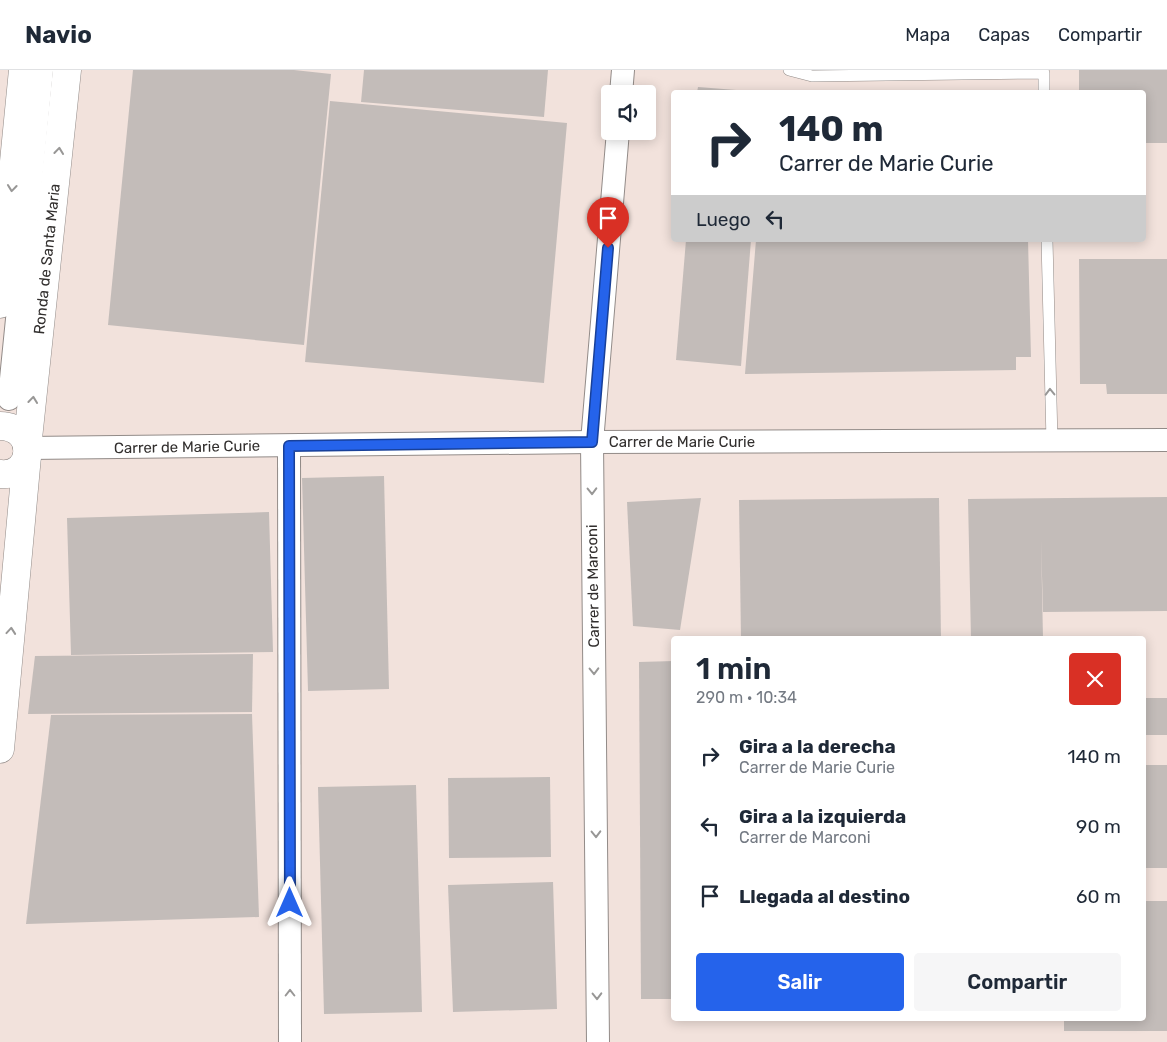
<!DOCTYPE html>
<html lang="es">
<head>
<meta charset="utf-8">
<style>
  :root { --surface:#fff; --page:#f6f6f7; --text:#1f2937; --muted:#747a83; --line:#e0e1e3; --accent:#2563eb }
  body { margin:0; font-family:Rubik,sans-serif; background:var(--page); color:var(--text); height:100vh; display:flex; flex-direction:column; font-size:19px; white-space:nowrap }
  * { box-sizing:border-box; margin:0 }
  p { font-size:16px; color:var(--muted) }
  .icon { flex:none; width:28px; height:28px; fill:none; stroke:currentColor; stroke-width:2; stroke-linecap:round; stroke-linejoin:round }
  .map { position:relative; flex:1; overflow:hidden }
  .side { position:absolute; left:671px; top:566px; width:475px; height:385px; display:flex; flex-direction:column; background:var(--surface); border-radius:5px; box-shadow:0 2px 12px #0003 }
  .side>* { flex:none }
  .banner { position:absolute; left:671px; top:20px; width:475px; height:152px; border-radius:5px; box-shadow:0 2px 12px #0003; background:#fff; color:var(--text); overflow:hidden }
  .fabs { position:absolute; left:601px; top:15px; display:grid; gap:10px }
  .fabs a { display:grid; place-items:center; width:55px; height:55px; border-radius:5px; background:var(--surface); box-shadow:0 2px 12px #0003; font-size:25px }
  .pin { position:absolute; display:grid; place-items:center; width:42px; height:42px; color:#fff; margin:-51px -21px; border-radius:50% 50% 50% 0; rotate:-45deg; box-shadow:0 0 5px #0007 }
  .pin .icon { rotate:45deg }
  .me { position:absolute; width:55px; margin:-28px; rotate:0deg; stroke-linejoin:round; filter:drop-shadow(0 0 4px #0008) }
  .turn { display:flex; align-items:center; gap:18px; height:105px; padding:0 25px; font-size:22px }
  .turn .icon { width:65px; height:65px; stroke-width:2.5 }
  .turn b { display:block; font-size:35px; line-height:42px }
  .then { display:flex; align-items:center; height:48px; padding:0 25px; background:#0003; gap:10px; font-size:19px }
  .round { display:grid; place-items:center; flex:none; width:52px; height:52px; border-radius:5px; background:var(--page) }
  .summary { display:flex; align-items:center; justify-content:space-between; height:85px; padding:0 25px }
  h1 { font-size:30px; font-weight:600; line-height:38px }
  .cta { display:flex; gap:10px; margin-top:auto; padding:10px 25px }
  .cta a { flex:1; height:58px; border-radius:5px; background:var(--accent); color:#fff; font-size:20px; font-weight:600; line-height:58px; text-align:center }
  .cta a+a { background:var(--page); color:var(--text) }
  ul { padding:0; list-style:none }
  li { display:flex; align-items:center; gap:15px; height:70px; padding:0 25px }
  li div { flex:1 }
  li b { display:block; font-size:19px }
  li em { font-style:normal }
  header { display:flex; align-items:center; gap:30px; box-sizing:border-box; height:70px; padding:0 25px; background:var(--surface); border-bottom:1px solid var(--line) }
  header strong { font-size:24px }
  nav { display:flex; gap:28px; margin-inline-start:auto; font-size:18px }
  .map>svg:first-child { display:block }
  .built { fill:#f2e2dc; fill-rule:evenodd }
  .building { fill:#c3bcb9 }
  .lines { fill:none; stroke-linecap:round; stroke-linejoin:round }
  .lane-casing { stroke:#928b88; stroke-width:12 }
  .street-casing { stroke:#928b88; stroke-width:24 }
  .secondary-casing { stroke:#928b88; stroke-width:29 }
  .lane { stroke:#fff; stroke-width:11 }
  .street { stroke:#fff; stroke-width:22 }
  .secondary { stroke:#fff; stroke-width:28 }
  .oneway { stroke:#989796 }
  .route-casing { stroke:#184099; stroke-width:12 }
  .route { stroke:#2563eb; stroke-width:9 }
  .labels { text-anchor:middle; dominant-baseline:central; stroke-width:5; stroke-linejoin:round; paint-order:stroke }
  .street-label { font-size:15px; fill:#322f2e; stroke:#fff }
</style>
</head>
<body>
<header>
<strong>Navio</strong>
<nav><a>Mapa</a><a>Capas</a><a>Compartir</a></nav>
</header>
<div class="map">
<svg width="1167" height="972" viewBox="0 0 1167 972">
  <rect width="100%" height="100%" fill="#f8f0ed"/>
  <path class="built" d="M0 0H1167V972H0ZM674 22H1144V170H674ZM610 24H648V61H610ZM674 569H1144V949H674Z"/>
  <g class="building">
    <polygon points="133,0 294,0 331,4 304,275 108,255"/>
    <polygon points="364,0 548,0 544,47 361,32"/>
    <polygon points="1079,0 1167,0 1167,73 1144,73 1144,22 1079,22"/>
    <polygon points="698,17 749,21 749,22 697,22"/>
    <polygon points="330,31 567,53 544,313 305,292"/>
    <polygon points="686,170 751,170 741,296 676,290"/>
    <polygon points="756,170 1028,170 1031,287 1016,287 1016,300 745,304"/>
    <polygon points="1079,189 1167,189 1167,324 1107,324 1106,314 1080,314"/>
    <polygon points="384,406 389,619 308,621 302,408"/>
    <polygon points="1167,427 1167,541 1043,542 1041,469 1043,569 971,569 968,429"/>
    <polygon points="701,428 680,560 633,556 627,432"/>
    <polygon points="939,428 941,569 741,569 739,430"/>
    <polygon points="269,442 273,582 71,585 67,448"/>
    <polygon points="253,584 252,642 28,644 35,586"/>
    <polygon points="674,591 674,929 641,929 639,592"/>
    <rect x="1144" y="628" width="23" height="37"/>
    <polygon points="252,644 259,847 26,854 51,645"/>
    <rect x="1144" y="695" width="23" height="103"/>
    <polygon points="550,707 551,787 449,788 448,708"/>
    <polygon points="416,715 422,942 324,944 318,717"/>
    <polygon points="553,812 557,939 453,942 448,815"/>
    <polygon points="1144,831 1167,831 1167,961 1064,961 1064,949 1144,949"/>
  </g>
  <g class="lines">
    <g class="lane-casing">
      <g id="lane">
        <polyline points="789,0 812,6 1044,3 1044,22"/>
        <polyline points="1047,170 1052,371"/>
      </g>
    </g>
    <g class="street-casing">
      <g id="street">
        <polyline points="621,24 623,0"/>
        <polyline points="9,329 42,0"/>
        <polyline points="289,376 290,972"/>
        <polyline points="27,378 592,372 1167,370"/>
        <polyline points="598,972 592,372 618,61"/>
      </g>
    </g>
    <g class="secondary-casing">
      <g id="secondary">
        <polyline points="0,234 23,0"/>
        <path d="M0 356C39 357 34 408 0 404"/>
        <polyline points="27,378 67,0"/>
        <polyline points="0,679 27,386"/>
      </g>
    </g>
    <use href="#lane" class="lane"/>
    <use href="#street" class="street"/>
    <use href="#secondary" class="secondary"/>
  </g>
  <defs><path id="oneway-chevron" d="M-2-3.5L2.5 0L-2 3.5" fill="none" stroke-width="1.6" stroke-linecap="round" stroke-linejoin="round" transform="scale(1.25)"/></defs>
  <g class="oneway">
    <use href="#oneway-chevron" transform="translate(59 81) rotate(-84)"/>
    <use href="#oneway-chevron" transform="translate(12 118) rotate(96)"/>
    <use href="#oneway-chevron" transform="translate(1050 322) rotate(-91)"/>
    <use href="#oneway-chevron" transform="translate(33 330) rotate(-84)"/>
    <use href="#oneway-chevron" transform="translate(592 421) rotate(89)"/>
    <use href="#oneway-chevron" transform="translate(11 561) rotate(-85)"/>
    <use href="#oneway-chevron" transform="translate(594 601) rotate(89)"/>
    <use href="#oneway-chevron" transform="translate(596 764) rotate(89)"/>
    <use href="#oneway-chevron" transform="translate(290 923) rotate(-90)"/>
    <use href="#oneway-chevron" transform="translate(597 926) rotate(89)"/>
  </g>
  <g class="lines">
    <g class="route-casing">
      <polyline id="route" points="290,833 289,376 592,372 608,178"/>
    </g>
    <use href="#route" class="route"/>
  </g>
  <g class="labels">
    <g class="street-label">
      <text transform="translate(47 189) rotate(-84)">Ronda de Santa Maria</text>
      <text x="682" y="372">Carrer de Marie Curie</text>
      <text transform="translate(187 377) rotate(-1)">Carrer de Marie Curie</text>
      <text transform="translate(593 516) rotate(-91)">Carrer de Marconi</text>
    </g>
  </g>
</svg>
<div class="fabs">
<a><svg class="icon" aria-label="sound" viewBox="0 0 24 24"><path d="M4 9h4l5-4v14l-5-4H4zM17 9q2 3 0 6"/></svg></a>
</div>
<div class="pin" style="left:608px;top:178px;background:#d93025"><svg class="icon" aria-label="arrive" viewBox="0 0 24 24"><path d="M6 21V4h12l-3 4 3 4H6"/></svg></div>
<svg class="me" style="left:290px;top:833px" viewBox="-20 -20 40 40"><path d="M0-17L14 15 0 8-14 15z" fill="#2563eb" stroke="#fff" stroke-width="4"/></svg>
<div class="banner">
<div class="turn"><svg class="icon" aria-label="right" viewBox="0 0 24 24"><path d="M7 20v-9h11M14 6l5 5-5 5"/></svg><div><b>140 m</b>Carrer de Marie Curie</div></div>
<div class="then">Luego<svg class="icon" aria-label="left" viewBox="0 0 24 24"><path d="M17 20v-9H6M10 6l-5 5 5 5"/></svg></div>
</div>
<section class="side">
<div class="summary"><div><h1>1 min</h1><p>290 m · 10:34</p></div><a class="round" style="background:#d93025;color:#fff"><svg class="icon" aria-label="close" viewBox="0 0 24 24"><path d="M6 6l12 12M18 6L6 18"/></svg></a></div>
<ul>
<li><svg class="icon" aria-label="right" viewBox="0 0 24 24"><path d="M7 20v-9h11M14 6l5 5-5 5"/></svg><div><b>Gira a la derecha</b><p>Carrer de Marie Curie</p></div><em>140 m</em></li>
<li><svg class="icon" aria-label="left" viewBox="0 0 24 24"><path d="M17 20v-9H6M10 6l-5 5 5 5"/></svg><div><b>Gira a la izquierda</b><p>Carrer de Marconi</p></div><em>90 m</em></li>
<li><svg class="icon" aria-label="arrive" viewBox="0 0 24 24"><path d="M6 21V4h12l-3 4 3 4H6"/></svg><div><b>Llegada al destino</b></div><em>60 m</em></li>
</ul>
<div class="cta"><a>Salir</a><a>Compartir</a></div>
</section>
</div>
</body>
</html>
